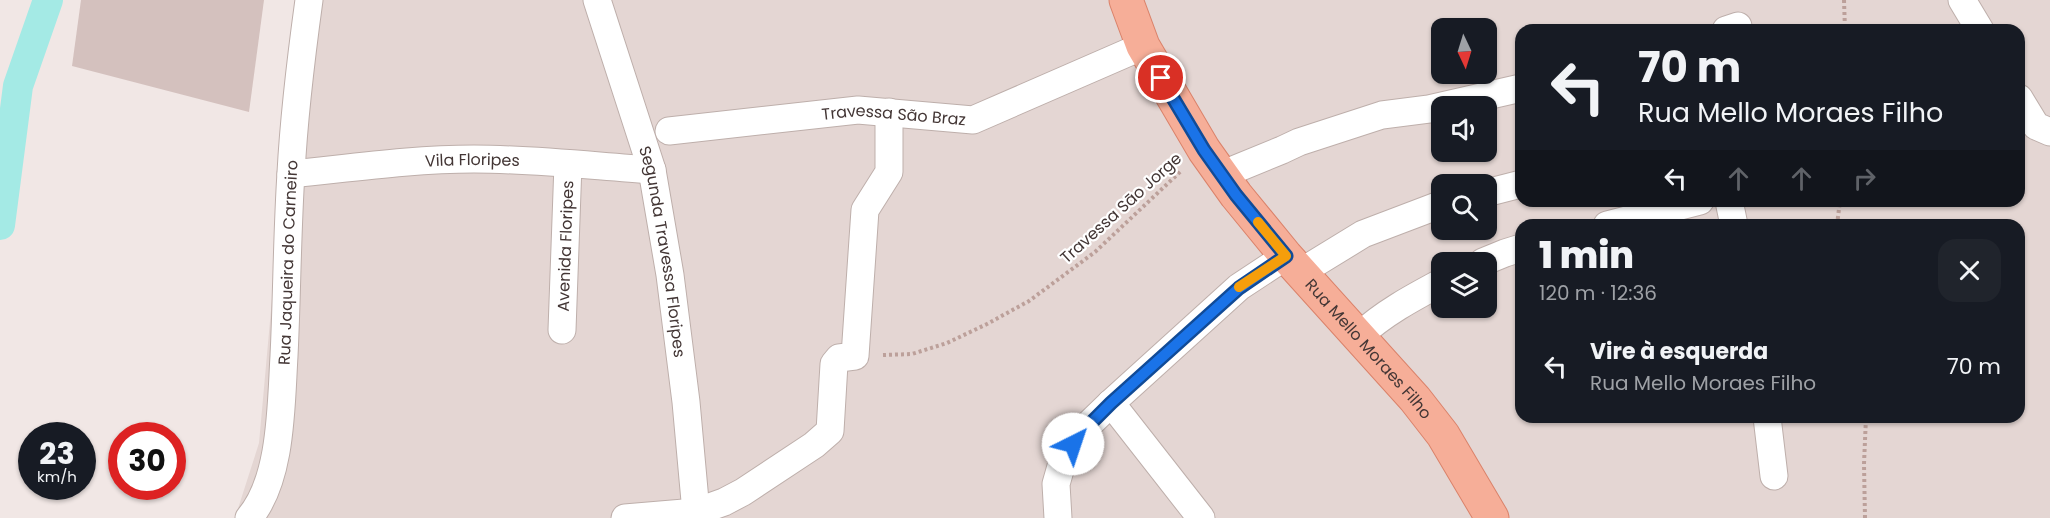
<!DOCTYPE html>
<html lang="pt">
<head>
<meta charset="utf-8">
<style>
  :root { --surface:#171b24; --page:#20242c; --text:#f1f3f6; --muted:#9ea1a6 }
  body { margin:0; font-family:Poppins,sans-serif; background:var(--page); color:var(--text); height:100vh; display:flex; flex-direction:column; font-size:22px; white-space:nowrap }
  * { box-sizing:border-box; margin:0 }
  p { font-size:20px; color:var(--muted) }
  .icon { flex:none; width:33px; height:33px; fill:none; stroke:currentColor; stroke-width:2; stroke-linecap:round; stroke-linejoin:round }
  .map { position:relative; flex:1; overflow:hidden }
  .sheet { position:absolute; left:1515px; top:219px; width:510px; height:204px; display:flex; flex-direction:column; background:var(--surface); border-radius:18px; box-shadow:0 2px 4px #0004 }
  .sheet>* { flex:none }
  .banner { position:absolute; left:1515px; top:24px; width:510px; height:183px; border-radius:18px; box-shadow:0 2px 4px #0004; background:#171b24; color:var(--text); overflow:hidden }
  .needle { width:39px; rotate:176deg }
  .buttons { position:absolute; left:1431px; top:18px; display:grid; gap:12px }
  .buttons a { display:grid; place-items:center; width:66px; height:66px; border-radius:12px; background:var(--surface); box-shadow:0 2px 4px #0004; font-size:30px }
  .speed { position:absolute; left:18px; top:422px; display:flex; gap:12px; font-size:30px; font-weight:700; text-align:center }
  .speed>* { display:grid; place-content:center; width:78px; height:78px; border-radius:50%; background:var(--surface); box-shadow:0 2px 4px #0004; line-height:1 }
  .speed small { font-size:15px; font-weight:400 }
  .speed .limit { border:9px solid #d22; background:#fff; color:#111 }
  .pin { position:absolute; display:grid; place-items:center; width:51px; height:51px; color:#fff; margin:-26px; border:3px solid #fff; border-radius:50%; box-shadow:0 2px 6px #0007 }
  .me { position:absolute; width:66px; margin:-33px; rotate:41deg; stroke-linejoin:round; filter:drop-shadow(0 0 4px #0008) }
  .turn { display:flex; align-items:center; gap:21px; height:126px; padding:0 24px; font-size:27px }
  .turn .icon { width:78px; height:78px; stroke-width:2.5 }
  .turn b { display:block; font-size:42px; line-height:51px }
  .lanes { display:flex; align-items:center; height:57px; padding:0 24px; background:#0003; justify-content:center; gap:30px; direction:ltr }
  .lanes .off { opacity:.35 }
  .round { display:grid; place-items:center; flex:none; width:63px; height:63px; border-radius:18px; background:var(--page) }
  .summary { display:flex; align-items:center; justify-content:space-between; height:102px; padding:0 24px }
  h1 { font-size:36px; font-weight:800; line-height:45px }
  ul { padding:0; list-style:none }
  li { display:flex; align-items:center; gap:18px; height:90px; padding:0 24px }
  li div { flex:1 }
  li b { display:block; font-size:22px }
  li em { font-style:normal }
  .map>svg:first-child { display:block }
  .residential { fill:#e4d6d3; fill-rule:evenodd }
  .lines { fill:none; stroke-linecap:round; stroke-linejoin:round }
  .canal { stroke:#a4eae5; stroke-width:30 }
  .building { fill:#d4c1be }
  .minor-casing { stroke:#beafab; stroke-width:29 }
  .major-casing { stroke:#da826a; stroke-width:35 }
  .path { stroke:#bca09a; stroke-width:4; stroke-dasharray:3 3; stroke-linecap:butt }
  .minor { stroke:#fff; stroke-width:27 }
  .major { stroke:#f6ae98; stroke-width:33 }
  .route-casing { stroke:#114b97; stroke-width:15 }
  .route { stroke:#1a73e8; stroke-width:10 }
  .slow { stroke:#f59e0b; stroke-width:10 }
  .labels { text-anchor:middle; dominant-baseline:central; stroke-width:4.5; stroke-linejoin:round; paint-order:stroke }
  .street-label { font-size:16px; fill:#433635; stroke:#fff }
</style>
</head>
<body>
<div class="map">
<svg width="2050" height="518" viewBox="0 0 2050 518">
  <rect width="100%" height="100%" fill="#f1e7e5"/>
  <path class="residential" d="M299 0H2050V518H235L259 443ZM1442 28H1486V74H1442ZM1521 30H2019V201H1521ZM1442 106H1486V152H1442ZM1442 184H1486V230H1442ZM1521 225H2019V417H1521ZM1442 262H1486V308H1442Z"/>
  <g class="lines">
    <polyline class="canal" points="0,225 18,86 48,0"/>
  </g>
  <polygon class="building" points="81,0 264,0 249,112 72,66"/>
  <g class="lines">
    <g class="minor-casing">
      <g id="minor">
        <path id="s1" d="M597 0 652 170 670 275 686 402 696 512"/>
        <polyline points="1962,0 1980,30"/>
        <polyline points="1726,30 1738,26"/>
        <polyline points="2019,98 2036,126 2050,132"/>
        <path id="s2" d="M669 131 858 110 973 120 1143 46"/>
        <path id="s3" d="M291 174C351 168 413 159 474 159 533 159 593 166 652 170"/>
        <polyline points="1221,175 1282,150 1299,142 1382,115 1429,109 1521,88"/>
        <polyline points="1486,193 1521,184"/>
        <polyline points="1729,201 1734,225"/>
        <polyline points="1607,225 1700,201"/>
        <polyline points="1483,262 1505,253 1521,248"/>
        <polyline points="1301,272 1363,234 1442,204"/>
        <path id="s4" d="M562 330 568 164"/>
        <path d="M1359 336C1384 313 1412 298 1442 282"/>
        <polyline points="1111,403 1201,518"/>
        <polyline points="1767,417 1774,476"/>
        <path id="s5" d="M249 518C282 480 281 404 284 356 287 295 287 234 291 173 294 115 301 58 309 0"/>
        <polyline points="625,518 696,512 724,502 743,492 814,445 830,431 834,364 839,358 855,356 865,210 889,172 889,112"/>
        <polyline points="1058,518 1056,484 1064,456 1082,431 1111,403 1239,287 1286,256"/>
      </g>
    </g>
    <g class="major-casing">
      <g id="major">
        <path id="s6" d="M1126 0 1143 46 1204 150 1236 195 1286 256 1415 399 1443 435 1492 518"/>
      </g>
    </g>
    <g class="path">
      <polyline points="1844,0 1845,30"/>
      <polyline points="1837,225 1840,201"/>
      <polyline points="883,355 912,354 947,343 987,324 1029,301 1095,252 1181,171"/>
      <polyline points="1865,518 1864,464 1866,417"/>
    </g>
    <use href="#minor" class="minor"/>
    <use href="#major" class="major"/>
  </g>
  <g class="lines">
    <g class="route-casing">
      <polyline id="route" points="1073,444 1082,432 1111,403 1239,288 1286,256 1236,195 1204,150 1161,78"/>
    </g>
    <use href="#route" class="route"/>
    <polyline class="slow" points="1239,287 1286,256 1258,222"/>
  </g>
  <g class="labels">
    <g class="street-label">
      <text stroke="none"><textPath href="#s2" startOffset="226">Travessa São Braz</textPath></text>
      <text stroke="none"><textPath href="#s3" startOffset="182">Vila Floripes</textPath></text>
      <text transform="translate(1121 208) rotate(-42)">Travessa Sāo Jorge</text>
      <text stroke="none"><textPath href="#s4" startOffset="84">Avenida Floripes</textPath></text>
      <text stroke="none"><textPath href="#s1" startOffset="261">Segunda Travessa Floripes</textPath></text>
      <text stroke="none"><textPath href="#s5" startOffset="262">Rua Jaqueira do Carneiro</textPath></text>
      <text stroke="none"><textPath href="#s6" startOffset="428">Rua Mello Moraes Filho</textPath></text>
    </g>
  </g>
</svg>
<div class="buttons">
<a><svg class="needle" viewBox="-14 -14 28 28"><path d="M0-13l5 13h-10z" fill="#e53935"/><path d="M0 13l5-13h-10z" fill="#9ea1a6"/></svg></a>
<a><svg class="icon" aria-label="sound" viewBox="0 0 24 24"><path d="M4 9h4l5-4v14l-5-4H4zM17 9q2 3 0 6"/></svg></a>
<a><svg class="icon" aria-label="search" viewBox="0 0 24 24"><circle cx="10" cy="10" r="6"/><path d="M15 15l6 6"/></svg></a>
<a><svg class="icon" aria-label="layers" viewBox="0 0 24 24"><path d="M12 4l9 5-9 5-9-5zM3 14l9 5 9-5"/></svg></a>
</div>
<div class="speed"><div>23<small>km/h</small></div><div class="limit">30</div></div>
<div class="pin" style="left:1161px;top:78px;background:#d93025"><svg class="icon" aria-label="arrive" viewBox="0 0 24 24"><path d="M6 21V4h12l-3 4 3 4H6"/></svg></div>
<svg class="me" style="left:1073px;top:444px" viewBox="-20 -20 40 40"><circle r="19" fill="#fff"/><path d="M0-13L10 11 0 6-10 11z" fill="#1a73e8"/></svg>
<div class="banner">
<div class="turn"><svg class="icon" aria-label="left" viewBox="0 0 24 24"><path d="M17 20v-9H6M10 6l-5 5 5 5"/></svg><div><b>70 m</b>Rua Mello Moraes Filho</div></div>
<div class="lanes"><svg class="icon" aria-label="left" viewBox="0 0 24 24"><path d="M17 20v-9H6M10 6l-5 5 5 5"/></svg><svg class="icon off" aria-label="ahead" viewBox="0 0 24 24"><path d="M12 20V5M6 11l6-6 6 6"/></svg><svg class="icon off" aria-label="ahead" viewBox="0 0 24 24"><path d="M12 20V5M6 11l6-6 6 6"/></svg><svg class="icon off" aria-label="right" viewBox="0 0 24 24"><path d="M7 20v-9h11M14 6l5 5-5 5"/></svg></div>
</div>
<section class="sheet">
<div class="summary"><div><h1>1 min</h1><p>120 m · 12:36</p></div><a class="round"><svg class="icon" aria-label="close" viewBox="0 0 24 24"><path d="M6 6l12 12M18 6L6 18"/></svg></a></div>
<ul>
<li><svg class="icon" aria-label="left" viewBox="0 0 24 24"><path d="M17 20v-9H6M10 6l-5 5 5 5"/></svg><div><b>Vire à esquerda</b><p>Rua Mello Moraes Filho</p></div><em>70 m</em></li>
</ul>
</section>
</div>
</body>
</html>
